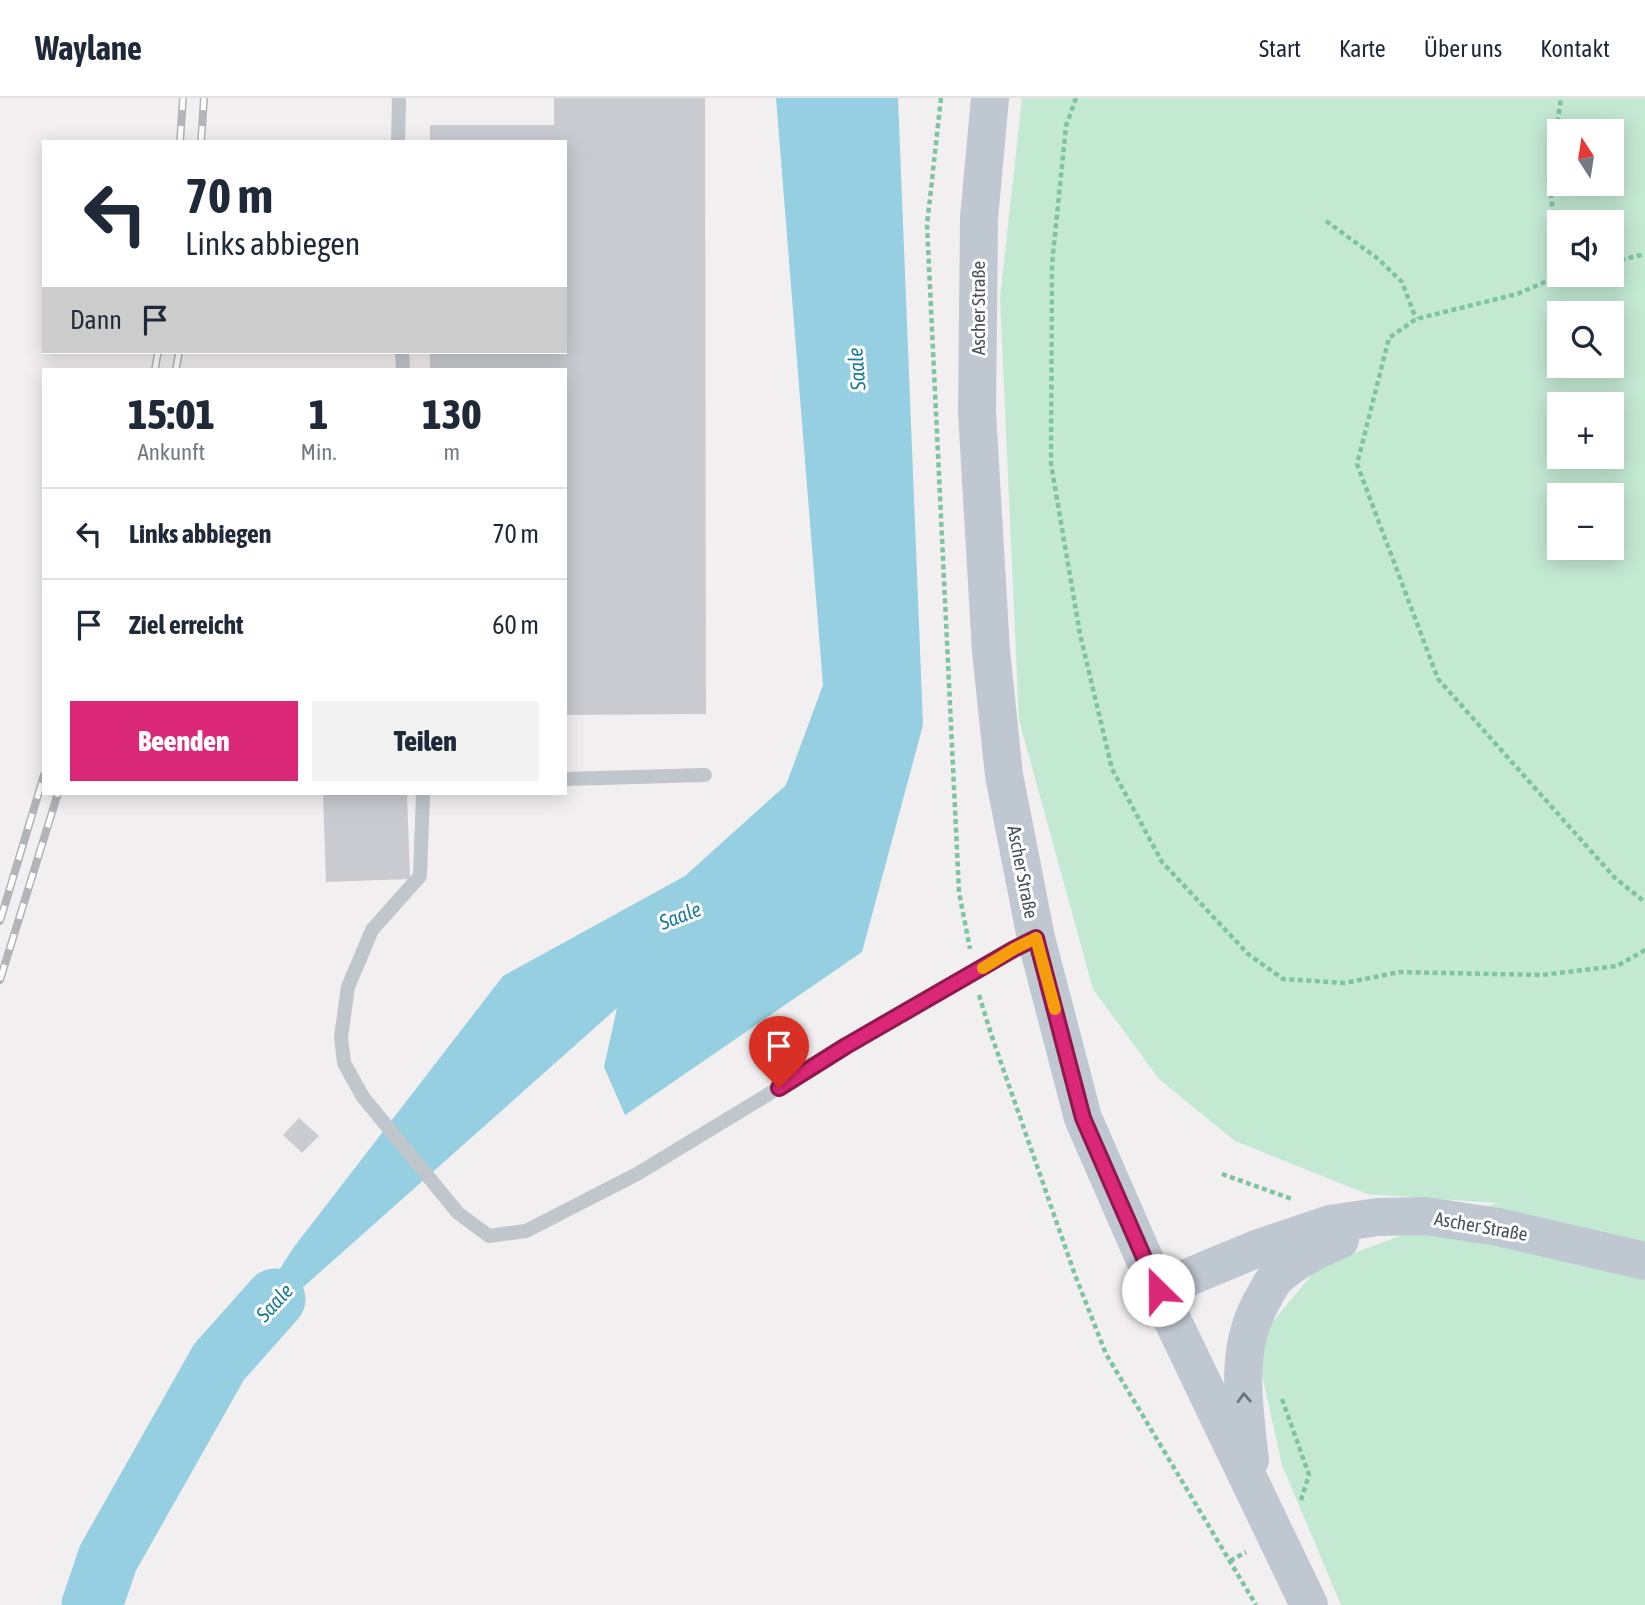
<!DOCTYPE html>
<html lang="de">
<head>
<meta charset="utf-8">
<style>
  :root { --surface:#fff; --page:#f2f2f3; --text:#1f2937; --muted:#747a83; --line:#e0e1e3; --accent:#db2777 }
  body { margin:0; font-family:"Asap Condensed",sans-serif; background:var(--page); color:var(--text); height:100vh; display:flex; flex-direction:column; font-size:26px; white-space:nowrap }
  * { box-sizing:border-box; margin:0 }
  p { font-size:23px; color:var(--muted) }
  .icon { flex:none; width:38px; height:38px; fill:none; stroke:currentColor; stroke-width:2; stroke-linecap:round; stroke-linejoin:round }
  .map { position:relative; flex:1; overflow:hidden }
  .details { position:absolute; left:42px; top:270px; width:525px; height:427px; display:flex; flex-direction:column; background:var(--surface); border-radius:0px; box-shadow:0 4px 18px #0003 }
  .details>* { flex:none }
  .banner { position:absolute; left:42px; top:42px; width:525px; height:214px; border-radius:0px; box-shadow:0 4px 18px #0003; background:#fff; color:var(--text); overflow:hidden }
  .needle { width:46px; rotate:348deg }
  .controls { position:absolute; left:1547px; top:21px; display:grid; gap:14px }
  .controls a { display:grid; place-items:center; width:77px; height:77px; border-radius:0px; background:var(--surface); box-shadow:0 4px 18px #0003; font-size:35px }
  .pin { position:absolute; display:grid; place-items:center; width:60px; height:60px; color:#fff; margin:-72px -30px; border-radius:50% 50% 50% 0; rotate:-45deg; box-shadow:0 0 7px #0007 }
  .pin .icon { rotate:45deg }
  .me { position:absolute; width:77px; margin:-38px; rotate:337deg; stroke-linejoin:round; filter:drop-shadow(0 0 5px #0008) }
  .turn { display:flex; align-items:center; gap:24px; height:147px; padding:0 28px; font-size:32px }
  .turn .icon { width:91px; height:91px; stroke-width:2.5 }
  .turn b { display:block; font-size:49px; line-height:60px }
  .then { display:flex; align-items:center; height:66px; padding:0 28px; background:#0003; gap:14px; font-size:26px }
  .eta { display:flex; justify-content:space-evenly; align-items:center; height:119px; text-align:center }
  .eta b { font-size:42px; font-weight:800; line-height:49px }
  .cta { display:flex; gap:14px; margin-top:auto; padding:14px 28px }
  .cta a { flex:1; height:80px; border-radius:0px; background:var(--accent); color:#fff; font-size:28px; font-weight:800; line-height:80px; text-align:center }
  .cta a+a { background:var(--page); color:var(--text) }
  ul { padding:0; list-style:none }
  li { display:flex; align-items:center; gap:21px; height:91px; padding:0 28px; border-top:2px solid var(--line) }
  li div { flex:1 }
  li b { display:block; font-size:26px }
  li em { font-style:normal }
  header { display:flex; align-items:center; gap:42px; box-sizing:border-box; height:98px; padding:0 35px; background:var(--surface); border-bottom:2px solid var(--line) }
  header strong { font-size:33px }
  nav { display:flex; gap:38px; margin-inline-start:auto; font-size:24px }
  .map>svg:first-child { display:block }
  .green { fill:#c3e9d3; fill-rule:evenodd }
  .water { fill:#95cfe1 }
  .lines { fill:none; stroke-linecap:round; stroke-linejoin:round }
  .river { stroke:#95cfe1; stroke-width:61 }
  .building { fill:#cacbd1 }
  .path { stroke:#7fc3a3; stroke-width:4.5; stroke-dasharray:5 3.5; stroke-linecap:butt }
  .lane { stroke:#bfc6cc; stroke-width:14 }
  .secondary { stroke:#bfc7d0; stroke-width:38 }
  .rail-casing { stroke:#b2b4b8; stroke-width:8 }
  .rail { stroke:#fff; stroke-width:5; stroke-dasharray:16; stroke-linecap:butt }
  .oneway { stroke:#6c757d }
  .route-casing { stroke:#8e194d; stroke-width:18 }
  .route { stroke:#db2777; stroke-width:12 }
  .slow { stroke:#f59e0b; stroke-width:12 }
  .labels { text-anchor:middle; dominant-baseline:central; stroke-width:6; stroke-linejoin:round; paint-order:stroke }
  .street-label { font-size:19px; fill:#49525a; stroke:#fff }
  .water-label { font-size:21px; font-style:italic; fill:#1e7c99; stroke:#fff }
</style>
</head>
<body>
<header>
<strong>Waylane</strong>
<nav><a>Start</a><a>Karte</a><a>Über uns</a><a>Kontakt</a></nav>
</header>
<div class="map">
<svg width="1645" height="1507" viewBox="0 0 1645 1507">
  <rect width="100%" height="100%" fill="#f1efef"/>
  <path class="green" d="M1022 0H1645V1507H1341L1282 1367 1255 1245 1319 1168 1408 1135 1497 1105 1367 1096 1235 1043 1159 981 1093 891 1019 622 1000 200ZM1559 33H1612V86H1559ZM1559 124H1612V177H1559ZM1559 215H1612V268H1559ZM1559 306H1612V359H1559ZM1559 397H1612V450H1559Z"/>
  <polygon class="water" points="776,0 898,0 923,627 862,854 625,1017 604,969 617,910 219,1264 294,1149 503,878 685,778 786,687 823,587"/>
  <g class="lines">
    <polyline class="river" points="92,1507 108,1460 219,1264 275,1201"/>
  </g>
  <g class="building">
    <polygon points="554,0 705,0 706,616 565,617 565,271 430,271 430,254 565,254 565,44 430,44 430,27 554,27"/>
    <polygon points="323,695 407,695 410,781 326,784"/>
    <polygon points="299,1020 319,1038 302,1055 283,1037"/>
  </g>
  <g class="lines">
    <g class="path">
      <polyline points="941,0 927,127 959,794 970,851"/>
      <polyline points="1076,0 1066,28 1052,166 1051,366 1080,536 1112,671 1162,764 1248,856 1283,881 1345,885 1399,874 1542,877 1617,868 1645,852"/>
      <polyline points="1326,123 1377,160 1402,184 1416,221"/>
      <polyline points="1559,159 1549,82 1561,0"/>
      <polyline points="1612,164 1645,156"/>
      <polyline points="1561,177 1517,196 1416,221 1389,240 1357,366 1438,581 1615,780 1645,804"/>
      <polyline points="979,897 991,936 1075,1177 1106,1256 1256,1507"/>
      <polyline points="1222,1076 1292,1101"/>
      <polyline points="1282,1301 1309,1377 1300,1405"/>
      <polyline points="1230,1463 1246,1454"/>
    </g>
    <g class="lane">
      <polyline points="398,44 399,0"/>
      <polyline points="402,254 403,271"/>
      <polyline points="565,681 705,677"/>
      <polyline points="423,695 420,778 372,832 348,889 341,939 344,965 363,999 458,1115 489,1138 526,1133 637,1076 846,949 1014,851 1035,841"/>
    </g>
    <g class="secondary">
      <polyline points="990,0 979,120 977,314 991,553 1004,677 1036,840 1083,1020 1158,1192 1309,1507"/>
      <polyline points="1158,1192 1256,1151 1330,1126 1377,1119 1426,1118 1498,1129 1645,1163"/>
      <path d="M1250 1362C1244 1307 1233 1250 1264 1199 1268 1192 1272 1182 1279 1177 1296 1162 1318 1151 1340 1142"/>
    </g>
    <g class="rail-casing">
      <g id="rail">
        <polyline points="180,44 183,0"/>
        <polyline points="201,44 204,0"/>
        <polyline points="155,271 158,254"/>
        <polyline points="176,271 179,254"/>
        <polyline points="0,823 44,677"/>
        <polyline points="0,882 58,695"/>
      </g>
    </g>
    <use href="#rail" class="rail"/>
  </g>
  <defs><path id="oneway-chevron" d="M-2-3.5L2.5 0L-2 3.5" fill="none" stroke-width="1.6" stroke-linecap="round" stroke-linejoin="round" transform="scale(1.75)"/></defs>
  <use class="oneway" href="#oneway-chevron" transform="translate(1244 1300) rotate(-93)"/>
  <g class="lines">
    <g class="route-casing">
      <polyline id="route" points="779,990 846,948 1014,851 1036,840 1083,1020 1158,1192"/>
    </g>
    <use href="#route" class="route"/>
    <polyline class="slow" points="983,870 1014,851 1036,840 1055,911"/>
  </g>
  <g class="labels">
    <g class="street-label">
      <text transform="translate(978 210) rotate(-90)">Ascher Straße</text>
      <text transform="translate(1023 774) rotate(79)">Ascher Straße</text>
      <text transform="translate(1481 1128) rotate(10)">Ascher Straße</text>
    </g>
    <g class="water-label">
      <text transform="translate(856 271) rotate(-95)">Saale</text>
      <text transform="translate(680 817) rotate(-21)">Saale</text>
      <text transform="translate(274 1204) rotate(-47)">Saale</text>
    </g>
  </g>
</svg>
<div class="controls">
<a><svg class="needle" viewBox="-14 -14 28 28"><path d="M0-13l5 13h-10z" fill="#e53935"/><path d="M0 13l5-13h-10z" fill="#747a83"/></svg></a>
<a><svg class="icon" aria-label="sound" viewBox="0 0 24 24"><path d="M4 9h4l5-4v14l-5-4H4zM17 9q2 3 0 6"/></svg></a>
<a><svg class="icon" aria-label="search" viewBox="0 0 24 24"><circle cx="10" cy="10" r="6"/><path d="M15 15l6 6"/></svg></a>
<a>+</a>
<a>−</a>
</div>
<div class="pin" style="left:779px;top:990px;background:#d93025"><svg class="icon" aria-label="arrive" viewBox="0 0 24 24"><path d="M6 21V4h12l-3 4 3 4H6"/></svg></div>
<svg class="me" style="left:1158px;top:1192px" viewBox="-20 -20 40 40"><circle r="19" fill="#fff"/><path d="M0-13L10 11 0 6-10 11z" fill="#db2777"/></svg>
<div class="banner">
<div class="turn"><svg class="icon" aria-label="left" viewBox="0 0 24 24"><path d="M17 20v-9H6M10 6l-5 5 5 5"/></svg><div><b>70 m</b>Links abbiegen</div></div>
<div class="then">Dann<svg class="icon" aria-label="arrive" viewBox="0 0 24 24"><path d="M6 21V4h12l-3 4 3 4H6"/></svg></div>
</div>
<section class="details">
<div class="eta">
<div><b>15:01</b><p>Ankunft</p></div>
<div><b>1</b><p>Min.</p></div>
<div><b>130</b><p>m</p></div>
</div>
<ul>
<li><svg class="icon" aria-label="left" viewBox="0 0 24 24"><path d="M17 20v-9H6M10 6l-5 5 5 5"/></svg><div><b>Links abbiegen</b></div><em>70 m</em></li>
<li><svg class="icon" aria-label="arrive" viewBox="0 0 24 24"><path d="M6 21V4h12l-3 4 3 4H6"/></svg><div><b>Ziel erreicht</b></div><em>60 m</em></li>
</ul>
<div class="cta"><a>Beenden</a><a>Teilen</a></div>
</section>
</div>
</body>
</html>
